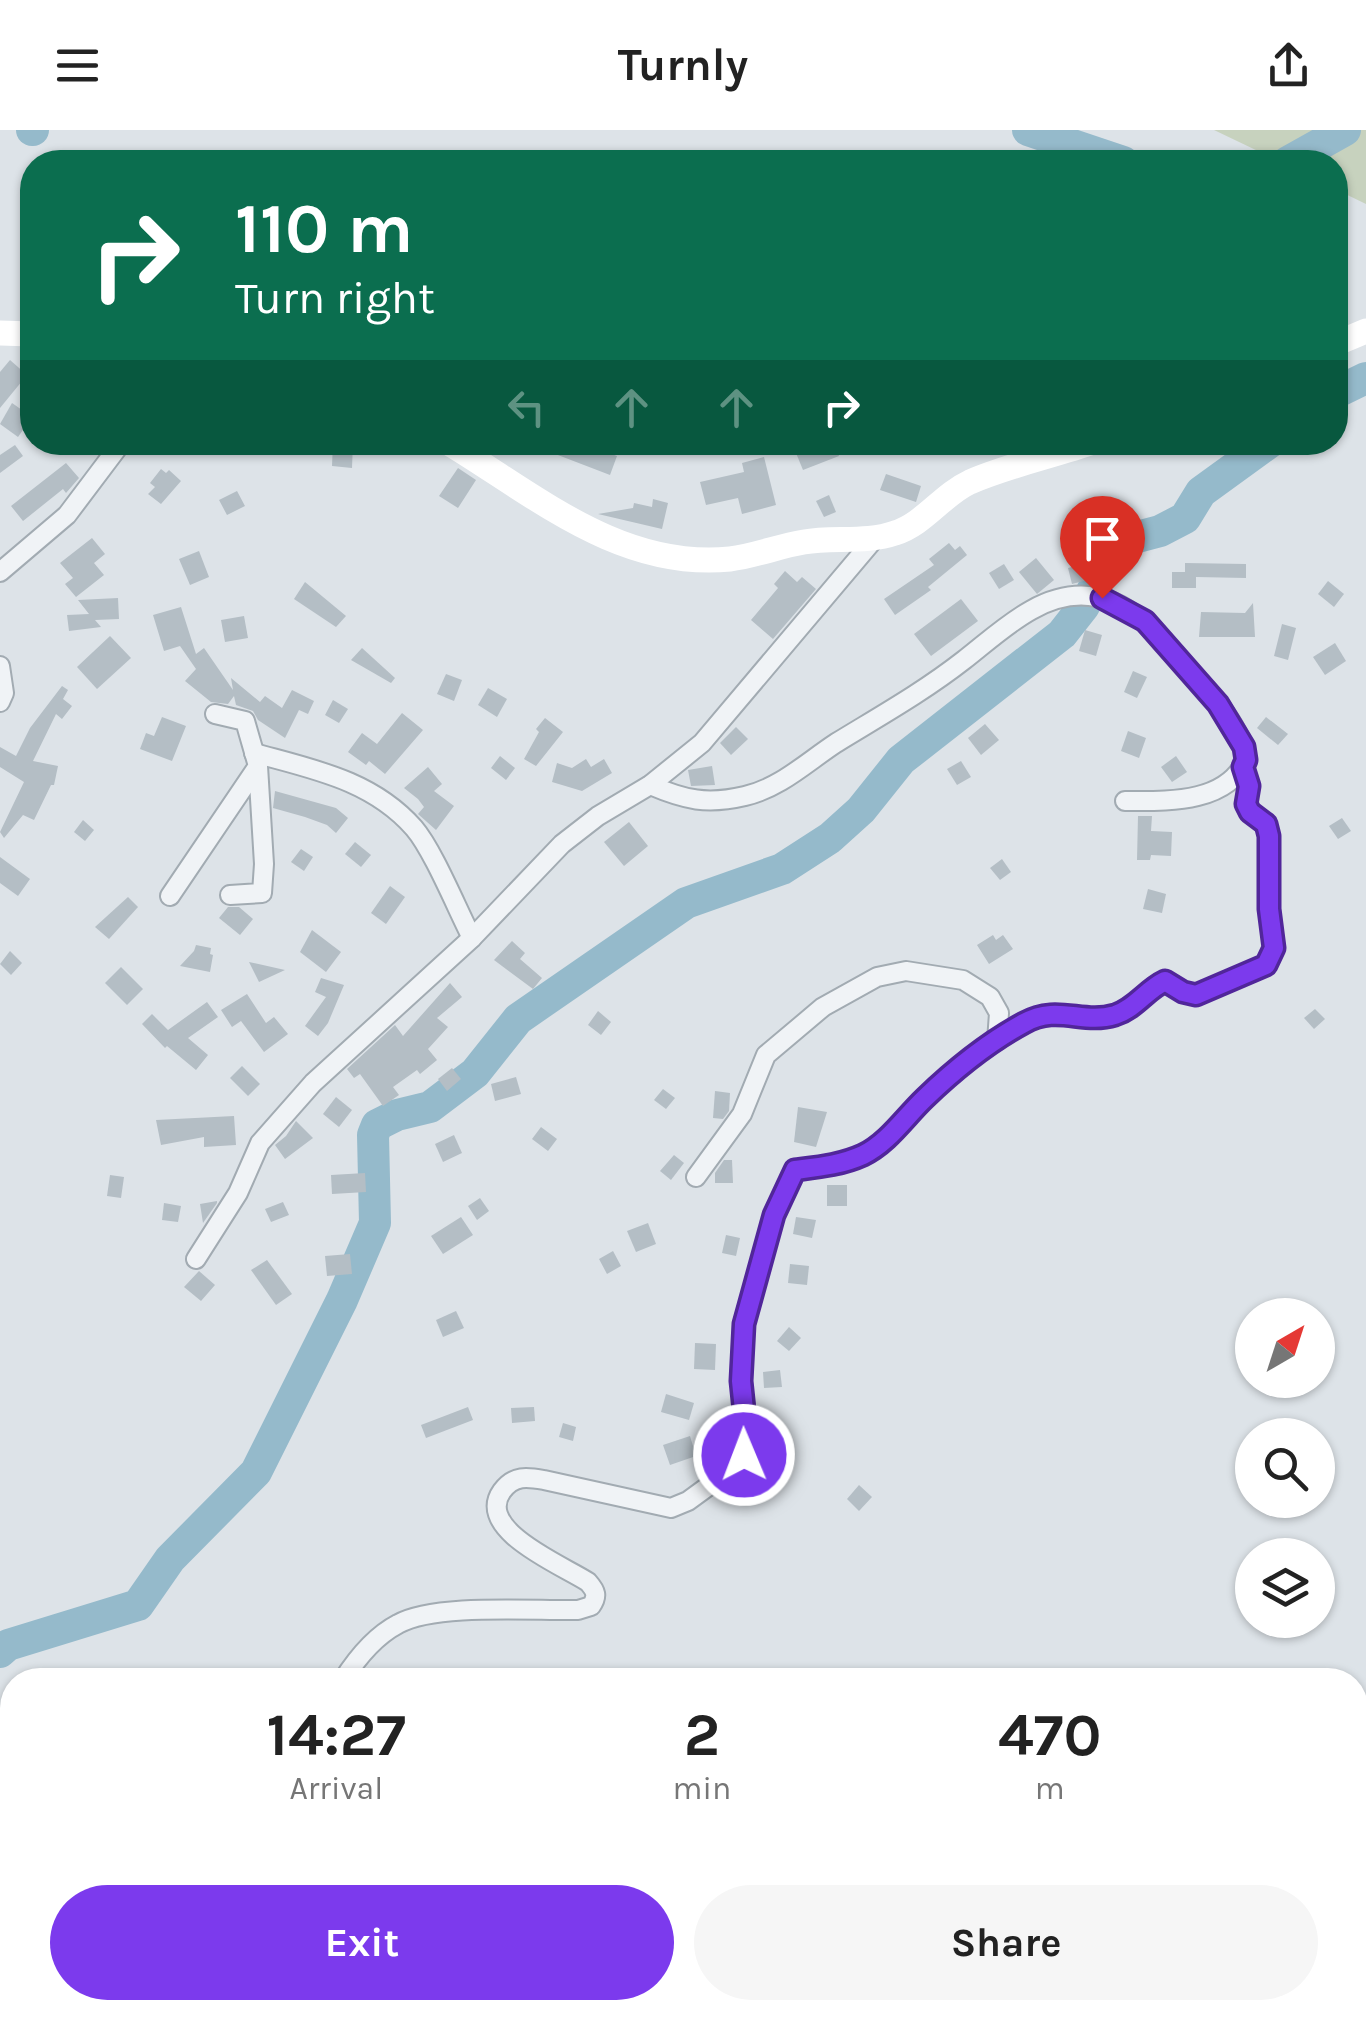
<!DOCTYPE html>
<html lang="en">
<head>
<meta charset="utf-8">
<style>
  :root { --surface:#fff; --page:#f6f6f6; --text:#222; --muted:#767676; --accent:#7c3aed }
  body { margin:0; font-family:Karla,sans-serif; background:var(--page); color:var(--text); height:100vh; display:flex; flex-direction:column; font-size:38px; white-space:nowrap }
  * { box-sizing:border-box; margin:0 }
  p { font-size:32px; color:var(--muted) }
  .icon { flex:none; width:55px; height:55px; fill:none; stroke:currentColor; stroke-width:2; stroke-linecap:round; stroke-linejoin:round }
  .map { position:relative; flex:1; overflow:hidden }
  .side { position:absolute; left:0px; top:1538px; width:1368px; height:352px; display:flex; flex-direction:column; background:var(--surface); border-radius:40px 40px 0 0; box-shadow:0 2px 8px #0004 }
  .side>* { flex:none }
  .banner { position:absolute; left:20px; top:20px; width:1328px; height:305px; border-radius:40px; box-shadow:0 2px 8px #0004; background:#0b6e4f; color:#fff; overflow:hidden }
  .needle { width:65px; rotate:39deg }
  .buttons { position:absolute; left:1235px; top:1168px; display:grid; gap:20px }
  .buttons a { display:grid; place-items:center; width:100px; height:100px; border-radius:50%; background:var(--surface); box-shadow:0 2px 8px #0004; font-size:50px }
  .pin { position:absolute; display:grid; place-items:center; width:85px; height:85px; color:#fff; margin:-102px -42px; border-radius:50% 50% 50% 0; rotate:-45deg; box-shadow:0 0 10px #0007 }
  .pin .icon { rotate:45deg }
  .me { position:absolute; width:110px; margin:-55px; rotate:359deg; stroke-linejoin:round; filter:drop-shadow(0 0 8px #0008) }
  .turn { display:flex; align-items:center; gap:35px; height:210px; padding:0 50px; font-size:45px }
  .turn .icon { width:130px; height:130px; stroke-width:2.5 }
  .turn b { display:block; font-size:70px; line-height:85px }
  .lanes { display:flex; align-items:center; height:95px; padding:0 50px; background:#0003; justify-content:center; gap:50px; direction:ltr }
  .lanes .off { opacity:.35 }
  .eta { display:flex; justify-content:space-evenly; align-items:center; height:170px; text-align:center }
  .eta b { font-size:60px; font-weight:700; line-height:70px }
  .action { display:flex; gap:20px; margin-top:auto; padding:20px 50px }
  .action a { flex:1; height:115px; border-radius:60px; background:var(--accent); color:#fff; font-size:40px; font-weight:700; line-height:115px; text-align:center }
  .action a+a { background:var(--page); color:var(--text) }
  header { display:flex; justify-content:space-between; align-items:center; height:130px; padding:0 50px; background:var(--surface); font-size:45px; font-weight:700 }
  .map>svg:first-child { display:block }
  .green { fill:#c7d2be }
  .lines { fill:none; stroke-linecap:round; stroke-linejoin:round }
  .river { stroke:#95bacb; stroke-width:32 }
  .building { fill:#b4bec5 }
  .street-casing { stroke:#a2abb2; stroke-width:22 }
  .street { stroke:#f0f3f6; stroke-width:18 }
  .secondary { stroke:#fff; stroke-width:25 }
  .route-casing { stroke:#51269a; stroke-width:25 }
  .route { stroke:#7c3aed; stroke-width:18 }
</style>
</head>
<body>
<header><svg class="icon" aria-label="menu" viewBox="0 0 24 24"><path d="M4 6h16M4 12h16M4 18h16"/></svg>Turnly<svg class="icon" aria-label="share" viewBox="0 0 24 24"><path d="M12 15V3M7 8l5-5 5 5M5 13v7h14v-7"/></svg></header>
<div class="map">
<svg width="1366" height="1888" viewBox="0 0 1366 1888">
  <rect width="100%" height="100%" fill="#dde3e8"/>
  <polygon class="green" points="1214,0 1366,0 1366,74 1335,59 1335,32 1281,32"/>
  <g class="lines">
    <g class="river">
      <polyline points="32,0 33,0"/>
      <polyline points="1028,0 1123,32"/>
      <polyline points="1288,32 1345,0"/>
      <polyline points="1335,263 1366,248"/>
      <polyline points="0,1522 8,1515 138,1475 170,1429 256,1342 342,1170 375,1093 373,1005 377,995 397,985 430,977 475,943 518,889 686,773 782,739 830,708 861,680 901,630 1062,504 1084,476 1111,426 1126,410 1160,401 1185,388 1201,362 1270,312"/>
    </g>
  </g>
  <g class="building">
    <polygon points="10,230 27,245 0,278 0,242"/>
    <polygon points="12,273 32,287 18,307 0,294"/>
    <polygon points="333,312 353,312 352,338 332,336"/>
    <polygon points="524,312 563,312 588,321 590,316 617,326 610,345"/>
    <polygon points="822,312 834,312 839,326 803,340 796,323"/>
    <polygon points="15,315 23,326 0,343 0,325"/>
    <polygon points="764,327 776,375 742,384 738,368 706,375 700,352 744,342 742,333"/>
    <polygon points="66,333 79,348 66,363 63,359 23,391 11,376"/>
    <polygon points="458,338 476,350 458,378 439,366"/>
    <polygon points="161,339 166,343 169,340 181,351 161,374 148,364 155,357 150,353"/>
    <polygon points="886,344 921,356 916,372 880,360"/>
    <polygon points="237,361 245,376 227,385 219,370"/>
    <polygon points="829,365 836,382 824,387 816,371"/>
    <polygon points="653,369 668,373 662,399 598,384 633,378 634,373 652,377"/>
    <polygon points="92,408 105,424 94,433 104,445 76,467 65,454 73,448 60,433"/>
    <polygon points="949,413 955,420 960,416 967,425 928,457 931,460 895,485 884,469 934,435 929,429"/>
    <polygon points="199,421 209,447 190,455 179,429"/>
    <polygon points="1036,428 1054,450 1037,464 1019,442"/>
    <polygon points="1091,432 1095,448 1072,454 1068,438"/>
    <polygon points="1185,433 1246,434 1246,448 1196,447 1196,458 1172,458 1172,442 1185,442"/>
    <polygon points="1004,434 1014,450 999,459 989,443"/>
    <polygon points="785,441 797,452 802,447 816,459 773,509 751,490 778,458 774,454"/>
    <polygon points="1328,451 1344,464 1334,477 1318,464"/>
    <polygon points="305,452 346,486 336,497 294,469"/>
    <polygon points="118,468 119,489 95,490 101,497 69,501 67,485 89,484 78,470"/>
    <polygon points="961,469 978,491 931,526 914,504"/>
    <polygon points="1253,473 1255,507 1199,507 1201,482 1245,483"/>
    <polygon points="181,477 196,524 204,518 233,560 231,548 260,572 265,566 282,578 292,560 314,571 308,584 299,580 285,608 258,590 253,581 236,575 234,566 228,574 211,572 185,551 196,539 180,516 164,521 153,485"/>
    <polygon points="244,486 248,508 225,512 221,490"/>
    <polygon points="1282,494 1296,498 1288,530 1274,526"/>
    <polygon points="1085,500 1102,505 1096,526 1079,521"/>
    <polygon points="110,506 131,528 97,559 77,537"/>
    <polygon points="1335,513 1346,531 1325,545 1313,527"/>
    <polygon points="362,518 395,548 391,553 351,530"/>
    <polygon points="1133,541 1147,547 1137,568 1124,562"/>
    <polygon points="446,544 462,550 454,571 437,564"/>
    <polygon points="62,556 68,560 63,569 72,576 62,589 56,584 33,631 58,636 54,655 51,655 34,690 23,685 4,708 0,702 24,652 0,637 0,617 16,626 30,598"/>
    <polygon points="488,558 507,569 497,587 478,575"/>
    <polygon points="333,570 348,579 339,593 325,585"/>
    <polygon points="402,583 423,600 385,644 369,631 366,635 348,622 362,603 377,614"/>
    <polygon points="162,587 186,596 172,631 140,619 146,603 154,606"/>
    <polygon points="1266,587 1288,604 1278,615 1257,598"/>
    <polygon points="545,588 563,602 536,636 524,629 539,602 536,599"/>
    <polygon points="985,594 999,610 981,625 968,608"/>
    <polygon points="736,597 748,609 731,625 720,613"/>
    <polygon points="1128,601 1146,608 1139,628 1121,621"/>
    <polygon points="500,626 515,638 506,650 491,638"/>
    <polygon points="1176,626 1187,642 1172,652 1161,637"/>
    <polygon points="586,629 591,637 604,629 612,643 582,661 552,652 557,633 572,638"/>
    <polygon points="961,631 971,647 957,655 947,639"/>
    <polygon points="712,636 715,655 691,656 688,640"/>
    <polygon points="428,637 442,654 434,661 454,676 436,700 418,684 424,677 418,669 404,658"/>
    <polygon points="275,661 336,678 348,688 336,703 327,695 305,687 273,678"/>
    <polygon points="1138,686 1152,686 1151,701 1172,702 1171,726 1151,725 1150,730 1137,730"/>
    <polygon points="1342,688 1351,701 1338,709 1329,696"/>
    <polygon points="83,690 94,700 85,711 74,702"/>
    <polygon points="629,692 648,716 624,736 604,712"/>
    <polygon points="355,712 371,725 361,737 345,724"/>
    <polygon points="301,719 313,727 304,741 291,732"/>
    <polygon points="0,727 30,749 18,766 0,753"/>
    <polygon points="1002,729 1011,742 1000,750 990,738"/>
    <polygon points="390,756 405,767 386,794 371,783"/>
    <polygon points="1148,759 1166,764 1162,783 1143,779"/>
    <polygon points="128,767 138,777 109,809 95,797"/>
    <polygon points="228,777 239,777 253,789 240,805 219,788"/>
    <polygon points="312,800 341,822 326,842 300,822"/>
    <polygon points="993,805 996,810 1003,805 1013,819 989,834 977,815"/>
    <polygon points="512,811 525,823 520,829 542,848 533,859 494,830"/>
    <polygon points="196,815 211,818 210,824 213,825 210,842 180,836 194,821"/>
    <polygon points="10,821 22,833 11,845 0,834"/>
    <polygon points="249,832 285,840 259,852"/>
    <polygon points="121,837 143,859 127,875 105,853"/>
    <polygon points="321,848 344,855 328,893 318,906 305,896 326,867 315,862"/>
    <polygon points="450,853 462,867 437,888 448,897 428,919 437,930 420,944 417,940 393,957 399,965 383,976 360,944 354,948 347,939 395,895 403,906"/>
    <polygon points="247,864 266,893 274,887 288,904 264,922 241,891 232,897 221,880"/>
    <polygon points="207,872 218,887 188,908 208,925 196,940 167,916 165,918 142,894 152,884 168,900"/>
    <polygon points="1315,879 1325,889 1314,899 1304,888"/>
    <polygon points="598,881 611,892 601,905 588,895"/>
    <polygon points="242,936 260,954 248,966 230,948"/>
    <polygon points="452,938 461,949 447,961 438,949"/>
    <polygon points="516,947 521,964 495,971 491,954"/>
    <polygon points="663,959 675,968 666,979 654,970"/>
    <polygon points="715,961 730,963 729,981 723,989 713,988"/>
    <polygon points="336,967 352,980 339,997 323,984"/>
    <polygon points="798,977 827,982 816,1017 794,1012"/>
    <polygon points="234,986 236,1015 204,1017 204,1007 161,1015 156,990"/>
    <polygon points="296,991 313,1008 285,1029 275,1015 286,1006"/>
    <polygon points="541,997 557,1009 548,1021 532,1009"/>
    <polygon points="454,1005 462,1023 443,1032 435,1014"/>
    <polygon points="674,1025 684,1033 671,1050 660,1041"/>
    <polygon points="724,1030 732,1030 733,1053 715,1053 715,1043"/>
    <polygon points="365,1043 366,1062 332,1064 331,1045"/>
    <polygon points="110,1045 124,1047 121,1068 107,1066"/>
    <rect x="827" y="1055" width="20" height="21"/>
    <polygon points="480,1068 489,1081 477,1090 468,1076"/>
    <polygon points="217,1071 217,1073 203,1093 200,1074"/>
    <polygon points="283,1072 289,1085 271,1092 265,1079"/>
    <polygon points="164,1073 181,1076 178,1092 162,1090"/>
    <polygon points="461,1087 473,1105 443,1124 431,1106"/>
    <polygon points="796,1087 816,1090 812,1108 793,1104"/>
    <polygon points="648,1093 656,1114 636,1122 627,1101"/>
    <polygon points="726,1105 740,1108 736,1126 722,1123"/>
    <polygon points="613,1121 621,1136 607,1144 599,1129"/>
    <polygon points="350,1124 352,1144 327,1146 325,1126"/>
    <polygon points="267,1130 292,1164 276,1175 251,1140"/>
    <polygon points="790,1134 809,1136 807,1155 788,1153"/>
    <polygon points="199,1141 215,1155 201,1171 184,1157"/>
    <polygon points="456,1181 464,1198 443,1207 436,1190"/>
    <polygon points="789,1197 801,1208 789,1221 777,1211"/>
    <polygon points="695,1213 716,1214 715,1240 694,1239"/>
    <polygon points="780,1240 782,1257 764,1258 763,1242"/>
    <polygon points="666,1264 694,1273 689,1290 661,1282"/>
    <polygon points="468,1277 473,1290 426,1308 421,1295"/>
    <polygon points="534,1277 535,1291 512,1293 511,1278"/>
    <polygon points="563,1293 576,1297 573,1311 559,1307"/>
    <polygon points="690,1306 696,1326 670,1335 663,1315"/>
    <polygon points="859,1355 872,1367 859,1381 847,1369"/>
  </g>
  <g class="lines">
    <g class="street-casing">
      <g id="street">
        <polyline points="0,442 67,385 122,312"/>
        <polyline points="0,536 4,563 0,572"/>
        <path d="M254 623C312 639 372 650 414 698 433 720 457 779 472 808"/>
        <path d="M650 655C685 670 707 675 745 666 780 658 807 632 836 613 880 586 923 562 964 530 999 503 1040 461 1089 466 1128 469 1156 503 1179 530 1204 558 1241 592 1246 630 1226 674 1167 671 1125 671"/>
        <polyline points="230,765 262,763 264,734 258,636"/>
        <polyline points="170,766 258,636 245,591 215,584"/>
        <polyline points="696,1047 742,984 766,925 823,877 877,847 906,841 963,850 990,867 999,883 997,911"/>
        <polyline points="196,1129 238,1063 260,1013 313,953 472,808 562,714 598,686 650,655 702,613 876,407"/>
        <path d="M343 1550C357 1528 375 1506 398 1494 435 1473 534 1481 578 1480L591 1476C598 1466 596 1461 588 1452 564 1436 474 1400 502 1361 514 1345 527 1347 544 1350L671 1378 688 1371 736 1336 744 1325 747 1309 741 1251 743 1194 774 1085 795 1040C819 1037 840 1035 863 1025 888 1013 905 987 925 968 954 941 989 912 1024 893 1058 874 1082 895 1115 885 1136 878 1146 860 1165 851L1183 862 1196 865 1266 835 1274 818 1269 779V706L1266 693 1250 682 1246 674 1249 656 1243 637"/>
        <polyline points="336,1878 338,1888"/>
      </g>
    </g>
    <use href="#street" class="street"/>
    <g class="secondary">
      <polyline points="0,203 32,204"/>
      <polyline points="1335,214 1366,201"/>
      <path d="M447 312C535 365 620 440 730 429 755 426 779 416 804 412 833 407 867 413 895 403 924 394 942 365 970 352 1009 335 1053 326 1093 312"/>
    </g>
  </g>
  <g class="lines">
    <g class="route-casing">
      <path id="route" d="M744 1325 747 1309 741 1251 744 1194 774 1085 795 1040C819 1037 841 1035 863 1025 888 1013 905 987 925 968 954 940 989 912 1024 893 1058 874 1082 895 1115 885 1136 878 1146 860 1165 851L1183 862 1196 865 1266 835 1274 818 1269 779V706L1266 694 1250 682 1246 674 1249 656 1243 637 1246 630 1244 617 1218 574 1145 491 1102 468"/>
    </g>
    <use href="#route" class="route"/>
  </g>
</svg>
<div class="buttons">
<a><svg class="needle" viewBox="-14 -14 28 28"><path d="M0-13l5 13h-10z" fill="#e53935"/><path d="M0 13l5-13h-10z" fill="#767676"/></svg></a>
<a><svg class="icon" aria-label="search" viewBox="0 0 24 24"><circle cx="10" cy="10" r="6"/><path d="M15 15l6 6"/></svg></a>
<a><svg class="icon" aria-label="layers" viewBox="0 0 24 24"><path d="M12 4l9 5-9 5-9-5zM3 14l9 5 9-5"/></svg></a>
</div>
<div class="pin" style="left:1102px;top:468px;background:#d93025"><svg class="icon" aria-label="arrive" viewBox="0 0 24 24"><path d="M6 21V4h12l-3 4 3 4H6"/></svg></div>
<svg class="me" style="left:744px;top:1325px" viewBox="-20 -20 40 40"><circle r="17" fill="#7c3aed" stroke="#fff" stroke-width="3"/><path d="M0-11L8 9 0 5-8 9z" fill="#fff"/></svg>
<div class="banner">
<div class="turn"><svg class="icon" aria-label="right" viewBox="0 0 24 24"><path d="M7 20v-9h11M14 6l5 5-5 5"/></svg><div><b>110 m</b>Turn right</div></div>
<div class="lanes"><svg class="icon off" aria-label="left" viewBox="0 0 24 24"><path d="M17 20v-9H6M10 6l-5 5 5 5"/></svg><svg class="icon off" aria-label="ahead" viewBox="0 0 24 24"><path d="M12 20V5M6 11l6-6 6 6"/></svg><svg class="icon off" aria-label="ahead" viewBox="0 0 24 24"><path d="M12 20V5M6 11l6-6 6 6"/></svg><svg class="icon" aria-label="right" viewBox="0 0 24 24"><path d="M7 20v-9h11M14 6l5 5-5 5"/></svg></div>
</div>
<section class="side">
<div class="eta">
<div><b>14:27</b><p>Arrival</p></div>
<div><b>2</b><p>min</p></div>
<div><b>470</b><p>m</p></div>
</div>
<div class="action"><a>Exit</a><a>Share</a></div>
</section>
</div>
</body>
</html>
